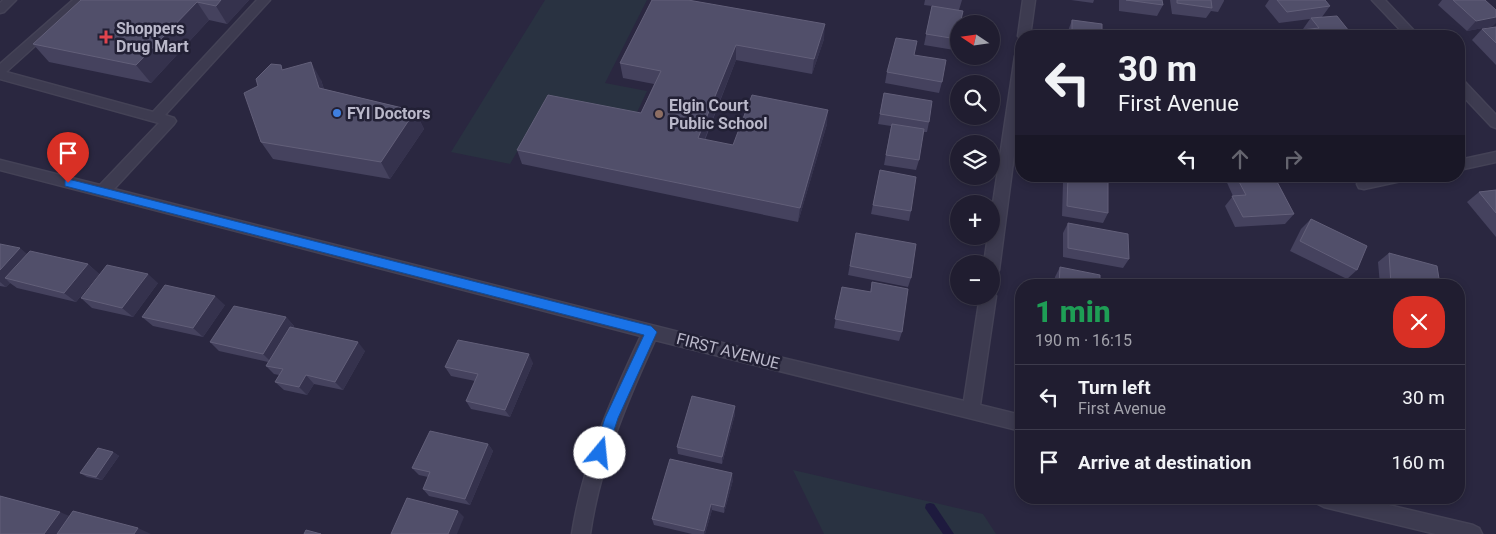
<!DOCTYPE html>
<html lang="en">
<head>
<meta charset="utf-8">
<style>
  :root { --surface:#201d30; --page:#2d2a3c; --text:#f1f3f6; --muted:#a2a2ab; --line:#3d3b4c }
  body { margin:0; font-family:Roboto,sans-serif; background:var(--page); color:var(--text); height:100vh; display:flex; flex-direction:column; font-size:19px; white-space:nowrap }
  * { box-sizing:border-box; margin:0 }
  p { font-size:16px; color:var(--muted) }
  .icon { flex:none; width:28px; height:28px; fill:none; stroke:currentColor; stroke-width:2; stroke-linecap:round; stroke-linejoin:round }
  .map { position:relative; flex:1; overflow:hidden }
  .panel { position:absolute; left:1015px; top:279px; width:450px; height:225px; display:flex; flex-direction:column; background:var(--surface); border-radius:20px; box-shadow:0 2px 8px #0003,0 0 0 1px var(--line) }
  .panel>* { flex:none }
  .hud { position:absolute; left:1015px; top:30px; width:450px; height:152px; border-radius:20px; box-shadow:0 2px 8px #0003,0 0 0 1px var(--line); background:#201d30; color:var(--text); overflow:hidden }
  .needle { width:32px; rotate:283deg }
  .fabs { position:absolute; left:950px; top:15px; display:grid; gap:10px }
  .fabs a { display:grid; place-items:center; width:50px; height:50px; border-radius:50%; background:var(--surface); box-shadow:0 2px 8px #0003,0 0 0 1px var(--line); font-size:25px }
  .pin { position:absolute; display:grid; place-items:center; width:42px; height:42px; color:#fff; margin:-51px -21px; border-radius:50% 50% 50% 0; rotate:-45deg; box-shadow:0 0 5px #0007 }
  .pin .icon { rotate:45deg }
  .me { position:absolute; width:55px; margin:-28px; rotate:17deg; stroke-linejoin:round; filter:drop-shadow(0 0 4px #0008) }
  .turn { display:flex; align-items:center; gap:18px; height:105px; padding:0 20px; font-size:22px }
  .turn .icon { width:65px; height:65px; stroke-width:2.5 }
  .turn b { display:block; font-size:35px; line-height:42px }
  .lanes { display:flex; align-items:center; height:48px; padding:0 20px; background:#0003; justify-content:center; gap:25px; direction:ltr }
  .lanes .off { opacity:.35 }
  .round { display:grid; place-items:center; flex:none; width:52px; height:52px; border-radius:20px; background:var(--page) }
  .overview { display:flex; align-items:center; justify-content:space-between; height:85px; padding:0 20px }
  h1 { font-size:30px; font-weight:800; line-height:38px; color:#1e9e55 }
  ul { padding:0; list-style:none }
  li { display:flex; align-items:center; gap:15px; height:65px; padding:0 20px; border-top:1px solid var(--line) }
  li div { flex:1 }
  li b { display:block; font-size:19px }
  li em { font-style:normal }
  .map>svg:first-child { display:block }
  .green { fill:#293241 }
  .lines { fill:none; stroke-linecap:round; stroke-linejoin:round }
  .stream { fill:#1e1a3e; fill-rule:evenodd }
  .minor-casing { stroke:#444256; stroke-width:3 }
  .minor { fill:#3d3b50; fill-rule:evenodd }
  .wall { fill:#45425e }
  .shaded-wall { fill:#35324d }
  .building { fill:#514f6a; stroke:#625f79 }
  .route { fill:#1a73e8; stroke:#114b97 }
  .health-dot { fill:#e0444e; stroke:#222035; stroke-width:2 }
  .shop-dot { fill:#3f7fe0; stroke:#222035; stroke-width:2 }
  .education-dot { fill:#8d6e63; stroke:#222035; stroke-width:2 }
  .labels { text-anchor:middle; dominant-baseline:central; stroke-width:5; stroke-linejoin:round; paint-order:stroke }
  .poi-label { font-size:16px; font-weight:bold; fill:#bab8ca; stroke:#222035; text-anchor:start }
  .street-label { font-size:16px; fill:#bab8ca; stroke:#222035 }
</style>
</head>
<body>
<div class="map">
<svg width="1496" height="534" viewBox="0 0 1496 534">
  <rect width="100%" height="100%" fill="#2a2740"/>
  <g class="green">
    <polygon points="545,0 647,0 605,83 647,91 633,121 545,103 510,164 451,152"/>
    <polygon points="793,470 983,514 996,534 824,534"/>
  </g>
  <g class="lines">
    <polygon class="stream" points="930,503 934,504 954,534 943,534 925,508 926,504"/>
    <g class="minor-casing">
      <g id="minor">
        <polygon points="3,0 16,0 4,12 0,13 0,3"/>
        <path d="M73 0H86L6 72 153 112 257 0H270L165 115 174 118 176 121 174 124 114 189 770 355 964 401 980 296H991V291L996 296 980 405 1021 415V431L655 340C626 403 600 465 590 534H572C583 463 611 400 641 336L0 170V160L100 185 159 123 0 79V64Z"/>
        <polygon points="1023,0 1035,0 1030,36 1021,36 1021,39 1018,36"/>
        <polygon points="1372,0 1385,0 1419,36 1406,36"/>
        <polygon points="1021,52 1021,101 999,270 996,274 991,276 991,264 984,264 988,236 991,236 991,217 1015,56"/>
        <polygon points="1459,80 1464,81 1496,115 1496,128 1491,126 1459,92"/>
        <polygon points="1496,152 1496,162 1459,170 1459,160"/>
        <polygon points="1375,176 1408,176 1401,181 1364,189 1359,188 1357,184 1359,180"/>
        <polygon points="1315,498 1359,498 1473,525 1479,528 1482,534 1436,534 1324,507 1318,504"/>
      </g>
    </g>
    <use href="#minor" class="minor"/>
  </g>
  <g class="wall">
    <polygon points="81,0 249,0 227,24 209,20 151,83 49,62 33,44"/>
    <polygon points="652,0 824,39 812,74 736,60 705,140 733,145 827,124 798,222 522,164 517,150 641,113 654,84 623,78 620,63"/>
    <polygon points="925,0 962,0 959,10 957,39 954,50 924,45 932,6 924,5"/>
    <polygon points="1071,0 1094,0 1093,3"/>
    <polygon points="1119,0 1162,0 1163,5 1157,16 1119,11"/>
    <polygon points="1170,0 1224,0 1224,1 1218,12 1211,11 1206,18 1172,14"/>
    <polygon points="1269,0 1325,0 1330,6 1322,17 1353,36 1297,36 1302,30 1304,29 1303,29 1310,19 1279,23 1265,6"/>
    <polygon points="1442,0 1485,0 1493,26 1467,31 1438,5"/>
    <polygon points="1072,20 1102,36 1068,36 1068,31"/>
    <polygon points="1496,27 1496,65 1472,40 1482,29"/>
    <polygon points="914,55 942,82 939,93 885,83 887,72"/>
    <polygon points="284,70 321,80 324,89 415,111 424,129 390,179 273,159 261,142"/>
    <polygon points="884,93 929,122 927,132 923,132 919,160 916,170 884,165 891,126 878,124"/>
    <polygon points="880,170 911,211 909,221 871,214"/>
    <polygon points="1066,176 1109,176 1108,179 1108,213 1103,223 1062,216 1063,182"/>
    <polygon points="1224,176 1274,176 1294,214 1285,224 1235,227 1225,206 1233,196"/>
    <polygon points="1496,190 1496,237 1467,202 1479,192"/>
    <polygon points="1311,219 1357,270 1347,279 1290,251 1301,229"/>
    <polygon points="1068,223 1129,259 1123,268 1063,257 1063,233"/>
    <polygon points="856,233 911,278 908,287 848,275"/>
    <polygon points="0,244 27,254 88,264 99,274 76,302 17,288 10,283 6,287 0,286"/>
    <polygon points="1389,253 1440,285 1380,285 1378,262"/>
    <polygon points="1060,267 1100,285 1054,285 1055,277"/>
    <polygon points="872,282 902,332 899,341 834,328 842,287 870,292"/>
    <polygon points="158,283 133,317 92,308 81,298"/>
    <polygon points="225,305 203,337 153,326 142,317"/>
    <polygon points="286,317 294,326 293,328 365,351 343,390 314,384 307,395 284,390 275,382 279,375 274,374 266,366 268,362 219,351 210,342"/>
    <polygon points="533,363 510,417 471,409 466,401 475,381 451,376 445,367"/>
    <polygon points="735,406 735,414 722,464 678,454 677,447"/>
    <polygon points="488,444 493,451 470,505 429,496 423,489 428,477 419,475 412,468"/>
    <polygon points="113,452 119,456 102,480 87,477 80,473"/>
    <polygon points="733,480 724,513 712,510 705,534 692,534 654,525 652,519"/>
  </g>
  <g class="shaded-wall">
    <polygon points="221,0 249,0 227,24 216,6"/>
    <polygon points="197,2 209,20 151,83 136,65"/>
    <polygon points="1496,17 1496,23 1493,26 1467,31 1476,21"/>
    <polygon points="825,24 824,39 812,74 814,59"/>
    <polygon points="736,45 736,60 699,153 698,138"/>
    <polygon points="311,62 321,80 329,106 319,88"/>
    <polygon points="828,110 827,124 798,222 800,208"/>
    <polygon points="415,111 424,129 390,179 381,162"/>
    <polygon points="20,248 32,258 5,278 10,283 6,287 0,282 0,270"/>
    <polygon points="88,264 99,274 76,302 64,293"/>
    <polygon points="148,274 158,283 133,317 122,308"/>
    <polygon points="215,296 225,305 203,337 193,328"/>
    <polygon points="286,317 294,326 271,362 263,354"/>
    <polygon points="358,342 365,351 343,390 335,382"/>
    <polygon points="529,354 533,363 510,417 505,410"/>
    <polygon points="306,375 314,384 307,395 299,387"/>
    <polygon points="735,406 735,414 722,464 722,457"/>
    <polygon points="488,444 493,451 470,505 465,499"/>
    <polygon points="113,452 119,456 102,480 96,477"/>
    <polygon points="732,473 733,480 724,513 724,507"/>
    <polygon points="711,504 712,510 705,534 704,534 704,531"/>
    <polygon points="458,511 464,517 457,534 448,534"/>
    <polygon points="60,512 74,518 63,534 44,534"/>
    <polygon points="138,528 151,534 134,534"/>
  </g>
  <g class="building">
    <polygon points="81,0 221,0 216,6 197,2 136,65 33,44"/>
    <polygon points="652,0 688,0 825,24 814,59 736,45 698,138 733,145 752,95 828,110 800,208 517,150 548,95 641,113 661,71 620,63"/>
    <polygon points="1126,0 1162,0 1163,5"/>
    <polygon points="1177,0 1211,0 1212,8 1177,3"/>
    <polygon points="1277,0 1325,0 1330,6 1287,12"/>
    <polygon points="1453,0 1485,0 1496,10 1496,17 1476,21"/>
    <polygon points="932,6 963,11 960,24 959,24 959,31 957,39 926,34"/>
    <polygon points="1337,16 1353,36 1307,36 1302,30 1319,28 1311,18"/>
    <polygon points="1072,20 1102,24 1102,36 1072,36"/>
    <polygon points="1496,27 1496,43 1482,29"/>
    <polygon points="896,38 917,41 914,55 946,60 942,82 887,72"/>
    <polygon points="311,62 319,88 415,111 381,162 261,142 244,93 258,86 256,79 271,64 281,65 282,70"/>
    <polygon points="884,93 932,101 929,122 880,114"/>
    <polygon points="892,124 924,129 919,160 886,155"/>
    <polygon points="880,170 916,177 911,211 873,205"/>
    <polygon points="1068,176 1094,176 1108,179 1108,213 1067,206"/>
    <polygon points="1236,176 1274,176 1294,214 1243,217 1232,196 1246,195"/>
    <polygon points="1496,190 1496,213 1479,192"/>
    <polygon points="1311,219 1367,246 1357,270 1300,241"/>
    <polygon points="1068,223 1128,234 1129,259 1068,248"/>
    <polygon points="856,233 916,244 911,278 850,266"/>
    <polygon points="0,244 20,248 0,270"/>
    <polygon points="30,251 88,264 64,293 5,278"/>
    <polygon points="1389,253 1437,266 1440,285 1391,285"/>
    <polygon points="107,265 148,274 122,308 81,298"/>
    <polygon points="1060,267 1100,275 1100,285 1059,285"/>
    <polygon points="872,282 908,289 902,332 835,319 842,287 871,292"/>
    <polygon points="165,285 215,296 193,328 142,317"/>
    <polygon points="234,306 286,317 263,354 210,342"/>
    <polygon points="290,327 358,342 335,382 306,375 299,387 275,382 283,369 266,366"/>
    <polygon points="458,340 529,354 505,410 466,401 478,374 445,367"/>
    <polygon points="692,396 735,406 722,457 677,447"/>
    <polygon points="430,431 488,444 465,499 423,489 430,472 412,468"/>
    <polygon points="98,448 113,452 96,477 80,473"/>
    <polygon points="670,459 732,473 724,507 711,504 704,531 652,519"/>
    <polygon points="0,496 60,512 44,534 0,534"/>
    <polygon points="407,498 458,511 448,534 391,534"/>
    <polygon points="73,511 138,528 134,534 57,534"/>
    <polygon points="306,530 321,534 304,534"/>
  </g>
  <polygon class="route" points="68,179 651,326 657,332 618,418 605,458 600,459 596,458 594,453 605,418 644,335 65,186 65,180"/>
  <path class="health-dot" d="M103.5 29.5h5v5h5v5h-5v5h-5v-5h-5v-5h5z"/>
  <circle class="shop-dot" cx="337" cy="113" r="5"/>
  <circle class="education-dot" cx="659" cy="114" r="5"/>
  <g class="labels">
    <g class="poi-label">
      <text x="116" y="28">Shoppers<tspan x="116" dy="18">Drug Mart</tspan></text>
      <text x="669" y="105">Elgin Court<tspan x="669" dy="18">Public School</tspan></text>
      <text x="347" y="113">FYI Doctors</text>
    </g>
    <g class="street-label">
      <text transform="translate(728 351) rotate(14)">FIRST AVENUE</text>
    </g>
  </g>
</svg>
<div class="fabs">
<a><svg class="needle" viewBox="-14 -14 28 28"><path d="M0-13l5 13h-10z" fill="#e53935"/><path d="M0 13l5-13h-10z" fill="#a2a2ab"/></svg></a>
<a><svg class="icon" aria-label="search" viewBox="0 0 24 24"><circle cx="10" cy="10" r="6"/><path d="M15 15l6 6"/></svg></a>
<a><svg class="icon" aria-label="layers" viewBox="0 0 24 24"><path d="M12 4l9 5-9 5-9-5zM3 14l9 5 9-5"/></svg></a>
<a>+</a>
<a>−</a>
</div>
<div class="pin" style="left:68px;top:183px;background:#d93025"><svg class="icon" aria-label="arrive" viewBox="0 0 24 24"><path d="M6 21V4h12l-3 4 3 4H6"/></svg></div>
<svg class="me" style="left:600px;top:453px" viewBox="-20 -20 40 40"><circle r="19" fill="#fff"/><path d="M0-13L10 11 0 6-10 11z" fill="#1a73e8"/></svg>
<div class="hud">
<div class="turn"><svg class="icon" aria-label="left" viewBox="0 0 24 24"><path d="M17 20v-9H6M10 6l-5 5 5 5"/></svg><div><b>30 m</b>First Avenue</div></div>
<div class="lanes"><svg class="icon" aria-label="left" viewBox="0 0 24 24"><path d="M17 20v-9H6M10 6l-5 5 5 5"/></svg><svg class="icon off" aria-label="ahead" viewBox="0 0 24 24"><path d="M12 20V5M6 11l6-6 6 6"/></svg><svg class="icon off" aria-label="right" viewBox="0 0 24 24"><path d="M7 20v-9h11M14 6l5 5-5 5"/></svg></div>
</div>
<section class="panel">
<div class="overview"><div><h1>1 min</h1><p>190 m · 16:15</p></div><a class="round" style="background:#d93025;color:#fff"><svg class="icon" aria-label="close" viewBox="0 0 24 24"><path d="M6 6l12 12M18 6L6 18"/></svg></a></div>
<ul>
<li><svg class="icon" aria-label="left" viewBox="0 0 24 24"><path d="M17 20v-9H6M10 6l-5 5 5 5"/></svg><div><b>Turn left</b><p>First Avenue</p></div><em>30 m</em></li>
<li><svg class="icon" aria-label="arrive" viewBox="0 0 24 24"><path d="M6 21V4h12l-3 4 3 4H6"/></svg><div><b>Arrive at destination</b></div><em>160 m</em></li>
</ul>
</section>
</div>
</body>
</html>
